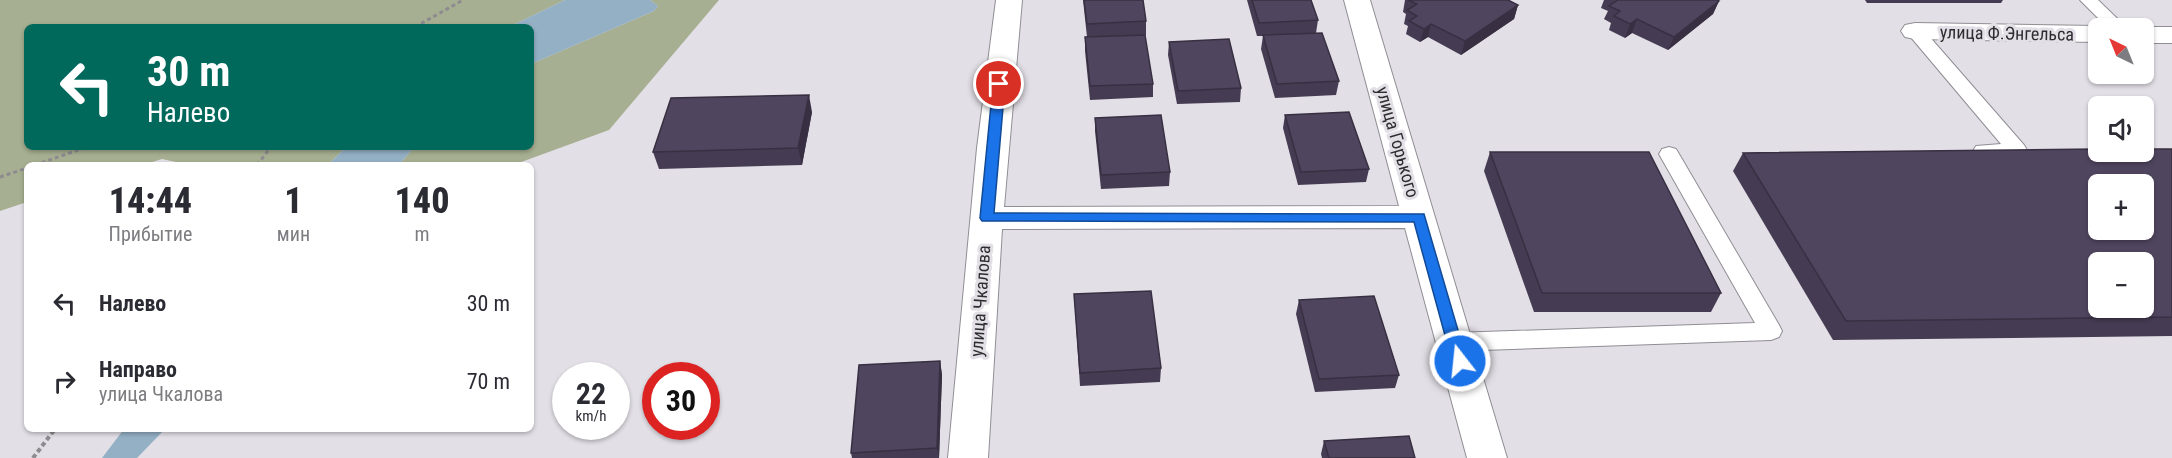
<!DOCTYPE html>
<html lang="ru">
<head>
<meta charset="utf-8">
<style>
  :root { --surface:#fff; --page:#f7f7f7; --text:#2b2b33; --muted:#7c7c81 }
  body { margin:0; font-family:"Roboto Condensed",sans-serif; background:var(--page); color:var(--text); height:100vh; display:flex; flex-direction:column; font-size:22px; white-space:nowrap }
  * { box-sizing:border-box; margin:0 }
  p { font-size:20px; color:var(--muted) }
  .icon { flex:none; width:33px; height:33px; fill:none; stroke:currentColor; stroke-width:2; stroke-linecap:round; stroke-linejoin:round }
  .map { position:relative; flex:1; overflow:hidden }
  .panel { position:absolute; left:24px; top:162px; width:510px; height:270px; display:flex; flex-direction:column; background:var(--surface); border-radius:9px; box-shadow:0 2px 4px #0004 }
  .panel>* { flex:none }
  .banner { position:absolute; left:24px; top:24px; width:510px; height:126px; border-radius:9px; box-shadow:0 2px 4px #0004; background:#00695c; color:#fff; overflow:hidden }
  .needle { width:39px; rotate:317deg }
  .controls { position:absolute; left:2088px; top:18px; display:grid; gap:12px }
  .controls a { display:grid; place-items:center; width:66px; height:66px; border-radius:9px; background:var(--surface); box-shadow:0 2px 4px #0004; font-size:30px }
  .speed { position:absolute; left:552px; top:362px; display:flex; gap:12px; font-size:30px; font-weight:700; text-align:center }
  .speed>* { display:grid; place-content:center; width:78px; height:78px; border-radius:50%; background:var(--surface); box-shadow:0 2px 4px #0004; line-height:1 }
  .speed small { font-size:15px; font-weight:400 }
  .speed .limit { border:9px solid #d22; background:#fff; color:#111 }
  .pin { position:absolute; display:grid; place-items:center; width:51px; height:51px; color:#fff; margin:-26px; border:3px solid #fff; border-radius:50%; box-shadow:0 2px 6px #0007 }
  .me { position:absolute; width:66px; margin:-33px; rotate:344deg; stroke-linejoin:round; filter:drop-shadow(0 0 4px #0008) }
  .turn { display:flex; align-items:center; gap:21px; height:126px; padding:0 24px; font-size:27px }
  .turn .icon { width:78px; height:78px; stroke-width:2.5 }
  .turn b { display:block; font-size:42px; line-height:51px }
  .eta { display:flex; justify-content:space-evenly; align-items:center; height:102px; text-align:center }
  .eta b { font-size:36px; font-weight:800; line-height:42px }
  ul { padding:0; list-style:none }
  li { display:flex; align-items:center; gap:18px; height:78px; padding:0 24px }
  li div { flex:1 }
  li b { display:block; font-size:22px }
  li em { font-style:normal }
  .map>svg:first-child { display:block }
  .forest { fill:#a6af91 }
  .water { fill:#94b0c5 }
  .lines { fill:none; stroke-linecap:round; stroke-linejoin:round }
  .lane-casing { stroke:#908e94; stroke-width:2 }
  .street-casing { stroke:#908e94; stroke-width:2 }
  .path-far1 { stroke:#8d8b8f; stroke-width:3; stroke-dasharray:4 3; stroke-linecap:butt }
  .path { stroke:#8d8b8f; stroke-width:4; stroke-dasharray:4.5 3; stroke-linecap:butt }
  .lane { fill:#fff; fill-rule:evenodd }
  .street { fill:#fff; fill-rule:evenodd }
  .wall { fill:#453b52 }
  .shaded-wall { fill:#383042 }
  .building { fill:#50455f; stroke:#383042; stroke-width:1.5; fill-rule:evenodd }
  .route { fill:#1a73e8; stroke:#114b97; stroke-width:1.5 }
  .labels { text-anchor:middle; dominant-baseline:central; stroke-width:6; stroke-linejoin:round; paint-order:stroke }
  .street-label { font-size:18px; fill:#2d2c2e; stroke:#e2dfe6 }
</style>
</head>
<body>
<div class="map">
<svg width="2172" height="458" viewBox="0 0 2172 458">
  <rect width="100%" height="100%" fill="#e2dfe6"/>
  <g class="forest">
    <polygon points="0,0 565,0 509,27 27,27 27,147 346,147 328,165 190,165 162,159 143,165 27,165 27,202 0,211"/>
    <polygon points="650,0 719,0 609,130 513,165 399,165 414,147 531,147 531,64 654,11 658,6"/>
  </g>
  <g class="water">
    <polygon points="565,0 650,0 658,6 654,11 531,64 531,27 509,27"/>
    <polygon points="346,147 414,147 399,165 328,165"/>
    <polygon points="124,429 165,429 137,458 102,458"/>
  </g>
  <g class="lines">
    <g class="lane-casing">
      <g id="lane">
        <polygon points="2080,0 2098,0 2127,28 2108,28"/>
        <polygon points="1915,26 1921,27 2024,145 2027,150 2024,155 1983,157 1976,156 1973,151 1976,146 2001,144 1909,35 1906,31 1909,27"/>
        <polygon points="1669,147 1676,149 1679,154 1779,325 1782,331 1779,337 1771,340 1454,351 1446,348 1442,342 1446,336 1454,333 1755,323 1659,154 1662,149"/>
      </g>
    </g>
    <g class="street-casing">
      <g id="street">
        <polygon points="996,0 1022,0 1004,207 1399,206 1344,0 1370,0 1507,458 1467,458 1405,228 1002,229 988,458 948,458 977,148"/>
        <polygon points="1915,23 2098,26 2108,28 2098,28 2098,42 1915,39 1905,37 1901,31 1905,25"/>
        <polygon points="2144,27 2172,27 2172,43 2144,43 2144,28 2137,28"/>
      </g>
    </g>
    <g class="path-far1">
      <polyline points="415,27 463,0"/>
      <polyline points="35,165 87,147"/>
      <polyline points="257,165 271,147"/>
      <polyline points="0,177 27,168"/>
    </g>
    <polyline class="path" points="33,458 55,429"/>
    <use href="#lane" class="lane"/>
    <use href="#street" class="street"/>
  </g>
  <g class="wall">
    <polygon points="1083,0 1143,0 1146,21 1146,35 1087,37"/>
    <polygon points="1247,0 1311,0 1318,20 1316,33 1339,81 1336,95 1275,98 1261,49 1263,36 1257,36"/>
    <polygon points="1405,0 1508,0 1518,5 1514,19 1461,55 1428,37 1420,42 1406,34 1408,26 1404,24 1406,14 1403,12"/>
    <polygon points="1604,0 1717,0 1719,1 1713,14 1668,50 1632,33 1625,38 1609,30 1611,23 1604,19 1608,11 1601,8"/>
    <polygon points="1865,0 2003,0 2001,3 1867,3"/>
    <polygon points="1085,37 1153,84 1153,97 1090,100 1085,51"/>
    <polygon points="1169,42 1241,88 1240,102 1177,104 1168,55"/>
    <polygon points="812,112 802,165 659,169 653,152"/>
    <polygon points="1285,115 1369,169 1366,182 1298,185 1283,128"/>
    <polygon points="1095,118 1170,172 1169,186 1101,189 1095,131"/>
    <polygon points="2172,149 2172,336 1833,340 1733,171 1743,153"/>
    <polygon points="1490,152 1721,293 1711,312 1534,312 1484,171"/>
    <polygon points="1074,294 1161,368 1160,382 1080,386"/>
    <polygon points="1299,300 1399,375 1395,388 1315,392 1296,314"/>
    <polygon points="940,361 942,375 939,458 852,458 851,453"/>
    <polygon points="1324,441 1415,458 1322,458 1321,454"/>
  </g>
  <g class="shaded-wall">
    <polygon points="1719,1 1713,14 1668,50 1674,37"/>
    <polygon points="1518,5 1514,19 1461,55 1465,41"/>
    <polygon points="1637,19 1632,33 1625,38 1630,24"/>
    <polygon points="1431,24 1428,37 1420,42 1424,29"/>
    <polygon points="809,95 812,112 802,165 798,148"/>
    <polygon points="940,361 942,375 939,458 937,448"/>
  </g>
  <g class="building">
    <polygon points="1084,0 1143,0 1146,21 1087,24"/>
    <polygon points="1252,0 1311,0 1318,20 1259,23"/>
    <polygon points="1408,0 1508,0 1518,5 1465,41 1431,24 1424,29 1409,21 1417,16 1407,10 1417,4"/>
    <polygon points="1618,0 1717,0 1719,1 1674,37 1637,19 1630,24 1614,16 1620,11 1609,6"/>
    <polygon points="1322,33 1339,81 1277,84 1263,35"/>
    <polygon points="1145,35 1153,84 1090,86 1085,37"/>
    <polygon points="1229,39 1241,88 1178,91 1169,42"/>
    <polygon points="809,95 798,148 653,152 671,98"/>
    <polygon points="1349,112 1369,169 1301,172 1285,115"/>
    <polygon points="1161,115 1170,172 1101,175 1095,118"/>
    <path d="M2098 149V152H2144V149H2172V317L1846 321 1743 153ZM2098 184H2144V230H2098ZM2098 262H2144V308H2098Z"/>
    <polygon points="1490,152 1649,152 1721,293 1542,293"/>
    <polygon points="1151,291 1161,368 1080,373 1074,294"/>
    <polygon points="1374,296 1399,375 1319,379 1299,300"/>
    <polygon points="940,361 937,448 851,453 859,365"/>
    <polygon points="1409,436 1415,458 1329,458 1324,441"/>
  </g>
  <polygon class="route" points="999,81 1005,84 994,213 1424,214 1467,361 1465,365 1454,365 1452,361 1414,222 982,221 980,218 993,84"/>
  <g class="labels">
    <g class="street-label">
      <text transform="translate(2007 33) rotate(1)">улица Ф.Энгельса</text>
      <text transform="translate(1398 142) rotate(74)">улица Горького</text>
      <text transform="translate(980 301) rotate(-86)">улица Чкалова</text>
    </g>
  </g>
</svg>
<div class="controls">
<a><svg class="needle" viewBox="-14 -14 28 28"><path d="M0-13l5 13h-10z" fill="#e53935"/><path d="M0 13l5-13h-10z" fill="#7c7c81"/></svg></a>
<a><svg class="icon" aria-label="sound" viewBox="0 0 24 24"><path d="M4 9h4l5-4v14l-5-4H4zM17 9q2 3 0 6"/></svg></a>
<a>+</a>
<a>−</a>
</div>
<div class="speed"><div>22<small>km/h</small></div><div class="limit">30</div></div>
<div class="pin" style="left:999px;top:84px;background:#d93025"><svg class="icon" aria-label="arrive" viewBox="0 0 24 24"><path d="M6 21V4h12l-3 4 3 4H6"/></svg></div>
<svg class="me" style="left:1460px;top:361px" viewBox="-20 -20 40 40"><circle r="17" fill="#1a73e8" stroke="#fff" stroke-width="3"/><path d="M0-11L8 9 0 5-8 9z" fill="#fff"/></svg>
<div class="banner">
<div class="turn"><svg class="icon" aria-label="left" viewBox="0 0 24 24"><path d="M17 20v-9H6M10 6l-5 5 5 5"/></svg><div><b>30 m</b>Налево</div></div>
</div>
<section class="panel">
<div class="eta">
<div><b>14:44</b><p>Прибытие</p></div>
<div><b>1</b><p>мин</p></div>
<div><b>140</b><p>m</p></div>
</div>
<ul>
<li><svg class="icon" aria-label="left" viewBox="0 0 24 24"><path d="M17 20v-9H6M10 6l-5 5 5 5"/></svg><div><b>Налево</b></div><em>30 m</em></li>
<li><svg class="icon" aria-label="right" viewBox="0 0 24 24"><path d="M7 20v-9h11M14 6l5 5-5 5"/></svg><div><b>Направо</b><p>улица Чкалова</p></div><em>70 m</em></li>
</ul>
</section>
</div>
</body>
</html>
